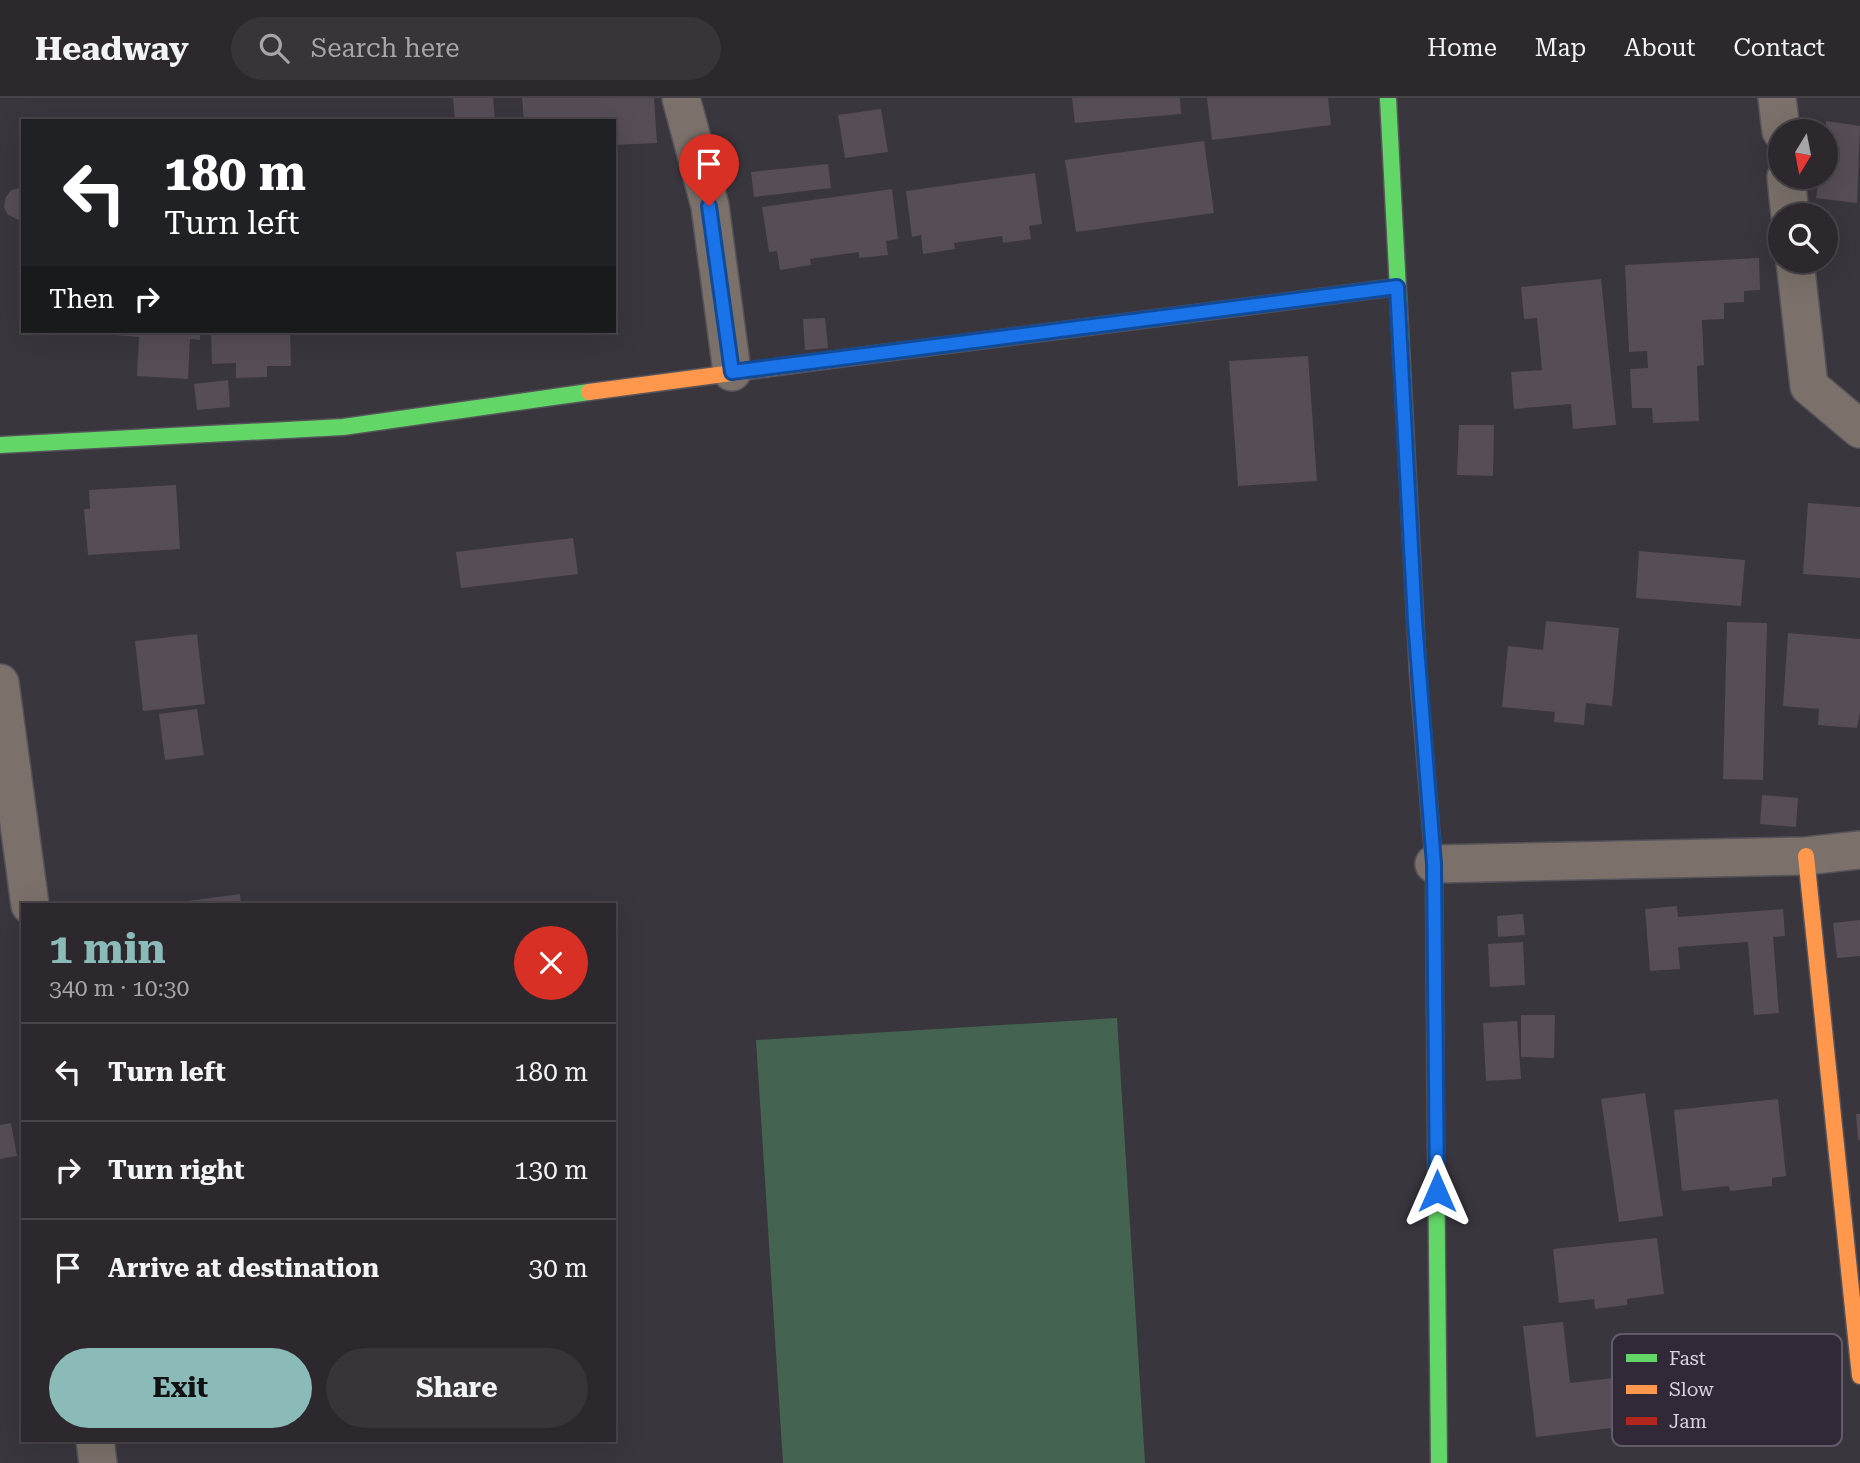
<!DOCTYPE html>
<html lang="en">
<head>
<meta charset="utf-8">
<style>
  :root { --surface:#2c282e; --page:#38343a; --text:#f1f3f6; --muted:#a6a6aa; --line:#48444a; --accent:#8bbbb9 }
  body { margin:0; font-family:"Roboto Serif",serif; background:var(--page); color:var(--text); height:100vh; display:flex; flex-direction:column; font-size:26px; white-space:nowrap }
  * { box-sizing:border-box; margin:0 }
  p { font-size:23px; color:var(--muted) }
  .icon { flex:none; width:38px; height:38px; fill:none; stroke:currentColor; stroke-width:2; stroke-linecap:round; stroke-linejoin:round }
  .map { position:relative; flex:1; overflow:hidden }
  .sheet { position:absolute; left:21px; top:805px; width:595px; height:539px; display:flex; flex-direction:column; background:var(--surface); border-radius:0px; box-shadow:0 7px 28px #0002,0 0 0 2px var(--line) }
  .sheet>* { flex:none }
  .hud { position:absolute; left:21px; top:21px; width:595px; height:214px; border-radius:0px; box-shadow:0 7px 28px #0002,0 0 0 2px var(--line); background:#202124; color:#fff; overflow:hidden }
  .needle { width:46px; rotate:190deg }
  .controls { position:absolute; left:1768px; top:21px; display:grid; gap:14px }
  .controls a { display:grid; place-items:center; width:70px; height:70px; border-radius:50%; background:var(--surface); box-shadow:0 7px 28px #0002,0 0 0 2px var(--line); font-size:35px }
  .pin { position:absolute; display:grid; place-items:center; width:60px; height:60px; color:#fff; margin:-72px -30px; border-radius:50% 50% 50% 0; rotate:-45deg; box-shadow:0 0 7px #0007 }
  .pin .icon { rotate:45deg }
  .me { position:absolute; width:77px; margin:-38px; rotate:0deg; stroke-linejoin:round; filter:drop-shadow(0 0 5px #0008) }
  .turn { display:flex; align-items:center; gap:24px; height:147px; padding:0 28px; font-size:32px }
  .turn .icon { width:91px; height:91px; stroke-width:2.5 }
  .turn b { display:block; font-size:49px; line-height:60px }
  .then { display:flex; align-items:center; height:66px; padding:0 28px; background:#0003; gap:14px; font-size:26px }
  .round { display:grid; place-items:center; flex:none; width:74px; height:74px; border-radius:37px; background:var(--page) }
  .headline { display:flex; align-items:center; justify-content:space-between; height:119px; padding:0 28px }
  h1 { font-size:42px; font-weight:700; line-height:52px; color:var(--accent) }
  .action { display:flex; gap:14px; margin-top:auto; padding:14px 28px }
  .action a { flex:1; height:80px; border-radius:42px; background:var(--accent); color:#111; font-size:28px; font-weight:700; line-height:80px; text-align:center }
  .action a+a { background:var(--page); color:var(--text) }
  ul { padding:0; list-style:none }
  li { display:flex; align-items:center; gap:21px; height:98px; padding:0 28px; border-top:2px solid var(--line) }
  li div { flex:1 }
  li b { display:block; font-size:26px }
  li em { font-style:normal }
  header { display:flex; align-items:center; gap:42px; box-sizing:border-box; height:98px; padding:0 35px; background:var(--surface); border-bottom:2px solid var(--line) }
  header strong { font-size:33px }
  nav { display:flex; gap:38px; margin-inline-start:auto; font-size:24px }
  .search { width:490px; height:63px; background:var(--page); display:flex; align-items:center; gap:18px; box-sizing:border-box; padding:0 24px; border-radius:38px; color:var(--muted); font-size:26px }
  .map>svg:first-child { display:block }
  .green { fill:#446351 }
  .building { fill:#564d56 }
  .lines { fill:none; stroke-linecap:round; stroke-linejoin:round }
  .street-casing { stroke:#56535a; stroke-width:40 }
  .fast-casing { stroke:#56535a; stroke-width:19 }
  .slow-casing { stroke:#56535a; stroke-width:19 }
  .jam-casing { stroke:#56535a; stroke-width:19 }
  .street { stroke:#7b716a; stroke-width:37 }
  .fast { stroke:#63d668; stroke-width:16 }
  .slow { stroke:#ff974d; stroke-width:16 }
  .jam { stroke:#b3261e; stroke-width:16 }
  .route-casing { stroke:#114b97; stroke-width:18 }
  .route { stroke:#1a73e8; stroke-width:12 }
  .key { fill:#312838; stroke:#635b69; stroke-width:2 }
  .key-label { font-size:19px; fill:#d8d2dc }
</style>
</head>
<body>
<header>
<strong>Headway</strong>
<div class="search"><svg class="icon" aria-label="search" viewBox="0 0 24 24"><circle cx="10" cy="10" r="6"/><path d="M15 15l6 6"/></svg>Search here</div>
<nav><a>Home</a><a>Map</a><a>About</a><a>Contact</a></nav>
</header>
<div class="map">
<svg width="1860" height="1365" viewBox="0 0 1860 1365">
  <rect width="100%" height="100%" fill="#3a363e"/>
  <polygon class="green" points="1117,920 1145,1365 783,1365 756,942"/>
  <g class="building">
    <polygon points="453,0 493,0 495,23 455,23"/>
    <polygon points="522,0 654,0 657,45 614,47 614,23 524,23"/>
    <polygon points="1072,0 1180,0 1181,16 1075,25"/>
    <polygon points="1207,0 1328,0 1331,27 1212,42"/>
    <polygon points="881,11 888,54 845,60 838,17"/>
    <polygon points="1826,23 1860,28 1857,105 1816,100 1819,79 1825,79"/>
    <polygon points="1204,43 1214,115 1076,134 1065,62"/>
    <polygon points="828,66 831,90 754,99 751,74"/>
    <polygon points="1035,75 1042,126 1029,128 1031,141 1003,145 1002,138 954,145 955,151 923,156 921,137 912,139 906,93"/>
    <polygon points="23,89 23,124 8,117 4,109 6,99 11,92"/>
    <polygon points="892,91 898,141 886,143 888,157 859,160 859,154 810,161 811,167 780,172 777,153 769,154 762,109"/>
    <polygon points="1759,160 1760,192 1744,193 1744,204 1724,205 1724,221 1702,222 1704,267 1697,268 1699,323 1653,325 1652,310 1632,310 1630,271 1648,270 1647,253 1629,254 1625,167"/>
    <polygon points="1601,181 1616,327 1573,331 1571,306 1514,311 1511,274 1542,272 1537,220 1524,221 1521,189"/>
    <polygon points="825,220 828,250 805,252 803,221"/>
    <polygon points="66,233 200,233 200,242 190,241 188,281 137,278 139,239"/>
    <polygon points="211,233 290,233 291,268 267,268 267,279 236,280 236,265 212,266"/>
    <polygon points="1308,258 1317,383 1238,388 1229,263"/>
    <polygon points="228,282 230,309 197,312 194,286"/>
    <polygon points="1459,327 1494,327 1493,378 1457,377"/>
    <polygon points="176,387 180,451 88,457 84,411 90,411 89,392"/>
    <polygon points="1808,405 1860,409 1860,480 1803,476"/>
    <polygon points="573,440 578,476 461,490 456,454"/>
    <polygon points="1639,453 1745,462 1741,508 1636,500"/>
    <polygon points="1546,523 1619,530 1612,608 1586,605 1584,627 1554,624 1555,614 1502,609 1508,548 1543,552"/>
    <polygon points="1727,524 1767,525 1763,682 1723,681"/>
    <polygon points="1788,535 1860,541 1860,614 1857,630 1818,627 1819,611 1783,608"/>
    <polygon points="197,536 205,606 143,613 135,543"/>
    <polygon points="197,611 204,657 165,662 159,616"/>
    <polygon points="1762,697 1798,700 1796,729 1760,726"/>
    <polygon points="240,796 241,807 173,807 173,805"/>
    <polygon points="1677,808 1678,819 1783,811 1785,838 1773,839 1779,915 1754,917 1748,844 1678,849 1680,871 1650,873 1645,811"/>
    <polygon points="1523,816 1525,837 1498,839 1497,818"/>
    <polygon points="1860,822 1860,858 1837,860 1833,825"/>
    <polygon points="1523,844 1525,887 1490,889 1488,846"/>
    <polygon points="1521,917 1555,917 1554,960 1521,959"/>
    <polygon points="1517,923 1521,981 1486,983 1483,925"/>
    <polygon points="1645,995 1663,1118 1619,1124 1601,1001"/>
    <polygon points="1778,1001 1786,1078 1772,1080 1772,1088 1730,1093 1729,1088 1682,1093 1674,1012"/>
    <polygon points="1856,1016 1860,1016 1860,1042 1858,1042"/>
    <polygon points="11,1025 17,1058 0,1061 0,1027"/>
    <polygon points="1657,1140 1664,1196 1627,1201 1627,1207 1595,1211 1594,1201 1559,1205 1553,1151"/>
    <polygon points="1563,1224 1570,1285 1666,1274 1671,1323 1536,1339 1523,1228"/>
  </g>
  <g class="lines">
    <g class="street-casing">
      <g id="street">
        <polyline points="681,0 710,108 732,274"/>
        <polyline points="1777,0 1781,33"/>
        <polyline points="1786,79 1790,117"/>
        <polyline points="1795,163 1809,288 1860,331"/>
        <polyline points="0,585 30,807"/>
        <polyline points="1434,766 1806,758 1860,752"/>
        <polyline points="95,1342 98,1365"/>
      </g>
    </g>
    <g class="fast-casing">
      <g id="fast">
        <polyline points="1388,0 1418,575"/>
        <polyline points="868,257 1243,209"/>
        <polyline points="0,347 343,329 589,294"/>
        <polyline points="1436,1048 1439,1365"/>
      </g>
    </g>
    <g class="slow-casing">
      <g id="slow">
        <polyline points="1243,209 1397,189"/>
        <polyline points="589,294 868,257"/>
        <polyline points="1806,758 1860,1278"/>
      </g>
    </g>
    <g class="jam-casing">
      <polyline id="jam" points="1418,575 1434,766 1436,1048"/>
    </g>
    <use href="#street" class="street"/>
    <use href="#fast" class="fast"/>
    <use href="#slow" class="slow"/>
    <use href="#jam" class="jam"/>
  </g>
  <g class="lines">
    <g class="route-casing">
      <polyline id="route" points="709,108 732,274 1397,189 1415,523 1434,766 1437,1093"/>
    </g>
    <use href="#route" class="route"/>
  </g>
  <rect x="1612" y="1236" width="230" height="112" rx="10" class="key"/>
  <rect x="1626" y="1256" width="31" height="8" fill="#63d668"/>
  <rect x="1626" y="1287" width="31" height="9" fill="#ff974d"/>
  <rect x="1626" y="1319" width="31" height="8" fill="#b3261e"/>
  <g class="key-label">
    <text x="1669" y="1267">Fast</text>
    <text x="1669" y="1298">Slow</text>
    <text x="1669" y="1330">Jam</text>
  </g>
</svg>
<div class="controls">
<a><svg class="needle" viewBox="-14 -14 28 28"><path d="M0-13l5 13h-10z" fill="#e53935"/><path d="M0 13l5-13h-10z" fill="#a6a6aa"/></svg></a>
<a><svg class="icon" aria-label="search" viewBox="0 0 24 24"><circle cx="10" cy="10" r="6"/><path d="M15 15l6 6"/></svg></a>
</div>
<div class="pin" style="left:709px;top:108px;background:#d93025"><svg class="icon" aria-label="arrive" viewBox="0 0 24 24"><path d="M6 21V4h12l-3 4 3 4H6"/></svg></div>
<svg class="me" style="left:1437px;top:1093px" viewBox="-20 -20 40 40"><path d="M0-17L14 15 0 8-14 15z" fill="#1a73e8" stroke="#fff" stroke-width="4"/></svg>
<div class="hud">
<div class="turn"><svg class="icon" aria-label="left" viewBox="0 0 24 24"><path d="M17 20v-9H6M10 6l-5 5 5 5"/></svg><div><b>180 m</b>Turn left</div></div>
<div class="then">Then<svg class="icon" aria-label="right" viewBox="0 0 24 24"><path d="M7 20v-9h11M14 6l5 5-5 5"/></svg></div>
</div>
<section class="sheet">
<div class="headline"><div><h1>1 min</h1><p>340 m · 10:30</p></div><a class="round" style="background:#d93025;color:#fff"><svg class="icon" aria-label="close" viewBox="0 0 24 24"><path d="M6 6l12 12M18 6L6 18"/></svg></a></div>
<ul>
<li><svg class="icon" aria-label="left" viewBox="0 0 24 24"><path d="M17 20v-9H6M10 6l-5 5 5 5"/></svg><div><b>Turn left</b></div><em>180 m</em></li>
<li><svg class="icon" aria-label="right" viewBox="0 0 24 24"><path d="M7 20v-9h11M14 6l5 5-5 5"/></svg><div><b>Turn right</b></div><em>130 m</em></li>
<li><svg class="icon" aria-label="arrive" viewBox="0 0 24 24"><path d="M6 21V4h12l-3 4 3 4H6"/></svg><div><b>Arrive at destination</b></div><em>30 m</em></li>
</ul>
<div class="action"><a>Exit</a><a>Share</a></div>
</section>
</div>
</body>
</html>
